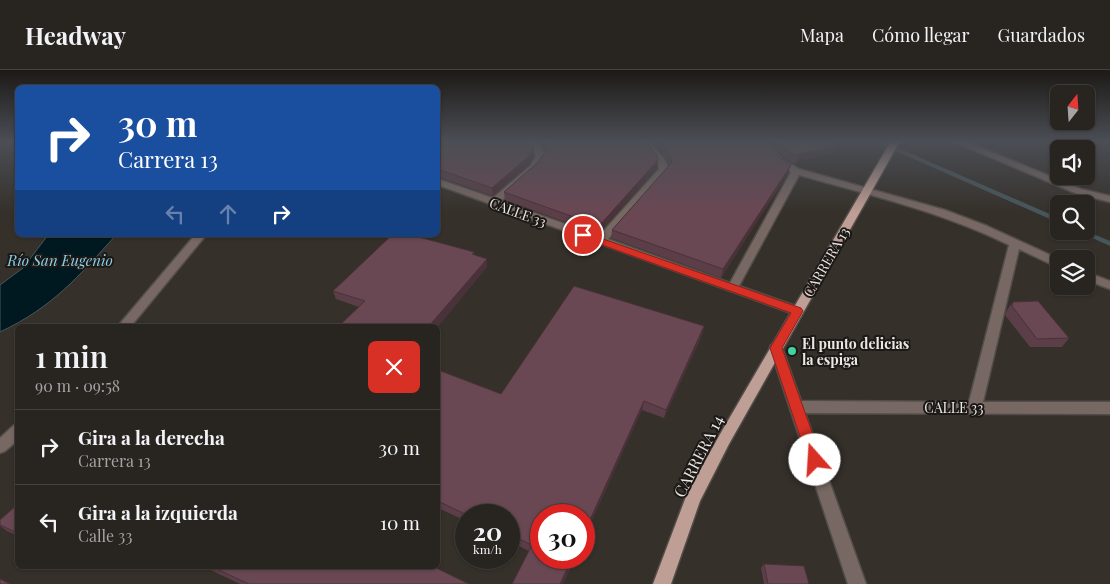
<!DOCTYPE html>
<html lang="es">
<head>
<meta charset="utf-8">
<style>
  :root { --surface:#282420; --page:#34302d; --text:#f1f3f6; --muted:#a5a4a5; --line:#44413e }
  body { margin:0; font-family:"Playfair Display",serif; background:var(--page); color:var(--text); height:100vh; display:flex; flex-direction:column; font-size:19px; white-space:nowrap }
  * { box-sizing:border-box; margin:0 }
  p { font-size:16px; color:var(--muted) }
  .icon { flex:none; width:28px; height:28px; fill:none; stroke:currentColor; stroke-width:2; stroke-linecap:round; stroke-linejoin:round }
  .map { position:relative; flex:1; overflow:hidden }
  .drawer { position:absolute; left:15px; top:254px; width:425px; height:245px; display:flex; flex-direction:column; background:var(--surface); border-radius:8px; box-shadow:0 1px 4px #0004,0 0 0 1px var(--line) }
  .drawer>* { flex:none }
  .hud { position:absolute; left:15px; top:15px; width:425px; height:152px; border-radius:8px; box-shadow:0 1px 4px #0004,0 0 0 1px var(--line); background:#1a4fa0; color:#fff; overflow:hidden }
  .needle { width:32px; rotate:17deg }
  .fabs { position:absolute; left:1050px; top:15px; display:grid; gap:10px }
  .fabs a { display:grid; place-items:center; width:45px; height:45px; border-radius:8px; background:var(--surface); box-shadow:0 1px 4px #0004,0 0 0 1px var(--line); font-size:25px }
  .speed { position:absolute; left:455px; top:434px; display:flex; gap:10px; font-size:25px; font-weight:700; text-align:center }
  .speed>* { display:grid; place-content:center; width:65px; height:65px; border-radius:50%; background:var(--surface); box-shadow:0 1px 4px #0004,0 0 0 1px var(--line); line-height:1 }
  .speed small { font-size:12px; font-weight:400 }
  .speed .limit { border:8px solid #d22; background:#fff; color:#111 }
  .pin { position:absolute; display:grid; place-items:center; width:42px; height:42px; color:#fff; margin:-21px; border:2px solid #fff; border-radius:50%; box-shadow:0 1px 5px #0007 }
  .me { position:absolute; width:55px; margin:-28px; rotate:341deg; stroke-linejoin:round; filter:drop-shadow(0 0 4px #0008) }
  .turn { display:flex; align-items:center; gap:18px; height:105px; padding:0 20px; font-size:22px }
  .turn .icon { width:65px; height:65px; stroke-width:2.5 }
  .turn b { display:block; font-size:35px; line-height:42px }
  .lanes { display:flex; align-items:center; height:48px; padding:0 20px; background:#0003; justify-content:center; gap:25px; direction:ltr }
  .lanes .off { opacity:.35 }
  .round { display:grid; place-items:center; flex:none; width:52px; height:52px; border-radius:8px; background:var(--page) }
  .head { display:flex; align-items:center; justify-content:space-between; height:85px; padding:0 20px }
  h1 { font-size:30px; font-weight:600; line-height:38px }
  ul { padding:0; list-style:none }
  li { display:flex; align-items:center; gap:15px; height:75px; padding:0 20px; border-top:1px solid var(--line) }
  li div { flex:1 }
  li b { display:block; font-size:19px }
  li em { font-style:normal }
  header { display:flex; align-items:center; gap:30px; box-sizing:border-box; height:70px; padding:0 25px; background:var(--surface); border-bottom:1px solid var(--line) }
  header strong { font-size:24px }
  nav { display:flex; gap:28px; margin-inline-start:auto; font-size:18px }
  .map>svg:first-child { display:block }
  .water { fill:#001921; stroke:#46575b }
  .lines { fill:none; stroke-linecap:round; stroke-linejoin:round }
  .stream { fill:#46575b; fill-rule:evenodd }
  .minor-casing { stroke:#524d48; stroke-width:3 }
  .primary-casing { stroke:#524d48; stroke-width:3 }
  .minor { fill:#786864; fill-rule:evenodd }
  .primary { fill:#bf9e95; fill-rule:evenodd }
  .wall { fill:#5b3e47 }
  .shaded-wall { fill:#4a323a }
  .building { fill:#6a4853; stroke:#4a323a }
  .route { fill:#d93025; stroke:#8d1f18 }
  .poi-dot { fill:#3ed4a3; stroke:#1b1816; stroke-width:2 }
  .labels { text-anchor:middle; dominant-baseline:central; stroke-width:4; stroke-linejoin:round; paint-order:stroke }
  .street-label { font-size:14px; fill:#ebe7e3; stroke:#1b1816 }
  .poi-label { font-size:14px; font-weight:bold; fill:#ebe7e3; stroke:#1b1816; text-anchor:start }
  .water-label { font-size:15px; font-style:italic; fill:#89cfe7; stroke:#1b1816 }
  .near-street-label { font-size:16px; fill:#ebe7e3; stroke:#1b1816 }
</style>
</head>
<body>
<header>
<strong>Headway</strong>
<nav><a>Mapa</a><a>Cómo llegar</a><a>Guardados</a></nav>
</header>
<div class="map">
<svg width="1110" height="514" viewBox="0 0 1110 514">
  <rect width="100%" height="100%" fill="#35302a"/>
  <path class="water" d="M48 165H116C78 207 53 237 0 262V215L23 198Z"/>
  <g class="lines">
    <g class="stream">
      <polygon points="873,71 882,71 1059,148 1059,153"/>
      <polygon points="1077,161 1086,161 1110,171 1110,176"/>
    </g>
    <g class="minor-casing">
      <g id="minor">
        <path d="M528 71H537L546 86 536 100 501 131 599 166 659 99 658 93 640 71H649L665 90 669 99 608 169 730 213 791 102 778 94 753 71H763L784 90 799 99 945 140 987 156 1059 189V198L1019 179 983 332H1110V344L805 343 866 514H848L770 278 771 275H781L801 331 969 332 1009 175C942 142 870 125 799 105L739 216 801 238 803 241 801 244 797 245 438 115V109L493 128 530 96 536 86Z"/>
        <polygon points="952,71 965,71 1081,119 1110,126 1110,132 1075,123"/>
        <polygon points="195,165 206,165 131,256 118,256"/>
        <polygon points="1086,202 1110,211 1110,219 1086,210"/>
        <polygon points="18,354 18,370 5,381 0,383 0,368 13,356"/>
      </g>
    </g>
    <g class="primary-casing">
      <polygon id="primary" points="891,71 900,71 729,374 700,431 671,514 653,514 687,424 719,366"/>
    </g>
    <use href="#minor" class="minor"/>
    <use href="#primary" class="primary"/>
  </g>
  <g class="wall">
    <polygon points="438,71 534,86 529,95 493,126 439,107 438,108"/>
    <polygon points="538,71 646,71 658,90 657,98 598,164 505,130 504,122 537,93 545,83"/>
    <polygon points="651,71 761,71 788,103 721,208 611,168 612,160 669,96 666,89"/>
    <polygon points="766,71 831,71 836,75 833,83 797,92 795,94 785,88"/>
    <polygon points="474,182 474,185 487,197 359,237 336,229 333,221"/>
    <polygon points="1013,232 1069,268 1062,277 1030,277 1005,245 1007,240"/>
    <polygon points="704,256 702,265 664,348 642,340 541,488 575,488 563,514 512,514 529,481 509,471 509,445 466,445 466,451 438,438 438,300 501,324"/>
    <polygon points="18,434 18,466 7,461 0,456 0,450"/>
    <polygon points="764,494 809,514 764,514 761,498"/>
    <polygon points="202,496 432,496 469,514 240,514"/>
  </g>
  <g class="shaded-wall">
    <polygon points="836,75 833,83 797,92 795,94 798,86 799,84"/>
    <polygon points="534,78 534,86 529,95 493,126 492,118"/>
    <polygon points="658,90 657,98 598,164 599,156"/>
    <polygon points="791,95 788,103 721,208 723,199"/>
    <polygon points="487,189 487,197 438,257 429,256"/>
    <polygon points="704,256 702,265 664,348 666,340"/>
    <polygon points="644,331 642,340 584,469 584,463"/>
    <polygon points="572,488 575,488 563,514 560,514"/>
  </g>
  <g class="building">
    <polygon points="438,71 530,71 534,78 528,87 492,118 438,99"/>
    <polygon points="543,71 646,71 657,86 658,90 599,156 504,122 537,93 547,79"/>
    <polygon points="659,71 761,71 779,87 791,95 723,199 612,160 672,92 668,81"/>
    <polygon points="777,71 831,71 836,75 799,84 798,86 788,81"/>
    <polygon points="392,165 411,165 474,182 472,184 487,189 429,256 339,256 365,231 333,221"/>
    <polygon points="574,216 704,256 666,340 644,331 584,463 584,445 541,445 541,488 572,488 560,514 512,514 532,475 509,464 509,445 467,445 438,431 438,300 501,324"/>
    <polygon points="1038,231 1069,268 1037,269 1012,236 1013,232"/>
    <polygon points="18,434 18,463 0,455 0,450"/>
    <polygon points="764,494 804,496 809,514 768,514"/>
    <polygon points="210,496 432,496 469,514 249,514"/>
    <polygon points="0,509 10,514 0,514"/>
  </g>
  <linearGradient id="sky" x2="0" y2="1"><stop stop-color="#1d1a17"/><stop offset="0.5" stop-color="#4b4e55"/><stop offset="1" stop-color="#4b4e55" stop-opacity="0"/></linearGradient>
  <rect width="1110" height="143" fill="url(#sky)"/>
  <polygon class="route" points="583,162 801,238 803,241 782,278 822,390 820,394 815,396 811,394 808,390 770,278 791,243 580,167 580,163"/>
  <circle class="poi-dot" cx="792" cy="281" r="5"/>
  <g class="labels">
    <g class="street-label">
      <text transform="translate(518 142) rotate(20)">CALLE 33</text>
      <text transform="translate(826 192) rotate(-60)">CARRERA 13</text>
      <text x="954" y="337">CALLE 33</text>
    </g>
    <g class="poi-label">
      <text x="802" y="273">El punto delicias<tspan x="802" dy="16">la espiga</tspan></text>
    </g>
    <g class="water-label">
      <text x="60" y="190">Río San Eugenio</text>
    </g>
    <g class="near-street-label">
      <text transform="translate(698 386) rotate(-63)">CARRERA 14</text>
    </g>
  </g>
</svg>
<div class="fabs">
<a><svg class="needle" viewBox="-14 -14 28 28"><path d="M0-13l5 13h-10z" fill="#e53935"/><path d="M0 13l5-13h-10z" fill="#a5a4a5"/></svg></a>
<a><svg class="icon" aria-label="sound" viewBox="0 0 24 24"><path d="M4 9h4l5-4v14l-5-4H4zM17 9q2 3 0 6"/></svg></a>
<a><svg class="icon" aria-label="search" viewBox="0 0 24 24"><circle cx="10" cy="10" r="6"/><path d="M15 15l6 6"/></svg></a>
<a><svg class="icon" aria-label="layers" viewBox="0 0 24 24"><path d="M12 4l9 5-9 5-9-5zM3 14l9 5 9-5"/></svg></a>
</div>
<div class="speed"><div>20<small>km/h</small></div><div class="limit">30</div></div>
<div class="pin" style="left:583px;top:165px;background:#d93025"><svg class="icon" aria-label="arrive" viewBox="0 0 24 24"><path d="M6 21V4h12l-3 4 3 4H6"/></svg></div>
<svg class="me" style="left:815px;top:390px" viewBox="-20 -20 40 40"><circle r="19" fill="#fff"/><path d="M0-13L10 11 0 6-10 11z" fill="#d93025"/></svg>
<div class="hud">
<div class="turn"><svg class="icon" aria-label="right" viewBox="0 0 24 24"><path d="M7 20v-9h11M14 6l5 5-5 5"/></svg><div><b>30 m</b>Carrera 13</div></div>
<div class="lanes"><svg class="icon off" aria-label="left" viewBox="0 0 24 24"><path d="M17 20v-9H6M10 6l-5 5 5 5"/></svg><svg class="icon off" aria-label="ahead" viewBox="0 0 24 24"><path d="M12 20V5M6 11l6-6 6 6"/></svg><svg class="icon" aria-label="right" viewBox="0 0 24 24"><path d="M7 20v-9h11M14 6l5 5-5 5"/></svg></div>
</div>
<section class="drawer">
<div class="head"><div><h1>1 min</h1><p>90 m · 09:58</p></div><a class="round" style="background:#d93025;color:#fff"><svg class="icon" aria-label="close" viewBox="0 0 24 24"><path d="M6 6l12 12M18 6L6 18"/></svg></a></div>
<ul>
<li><svg class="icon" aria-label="right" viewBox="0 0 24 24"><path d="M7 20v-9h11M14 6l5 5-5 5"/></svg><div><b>Gira a la derecha</b><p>Carrera 13</p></div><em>30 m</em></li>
<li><svg class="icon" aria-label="left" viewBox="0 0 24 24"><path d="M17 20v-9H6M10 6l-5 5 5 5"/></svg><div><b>Gira a la izquierda</b><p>Calle 33</p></div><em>10 m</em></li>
</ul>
</section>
</div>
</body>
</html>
